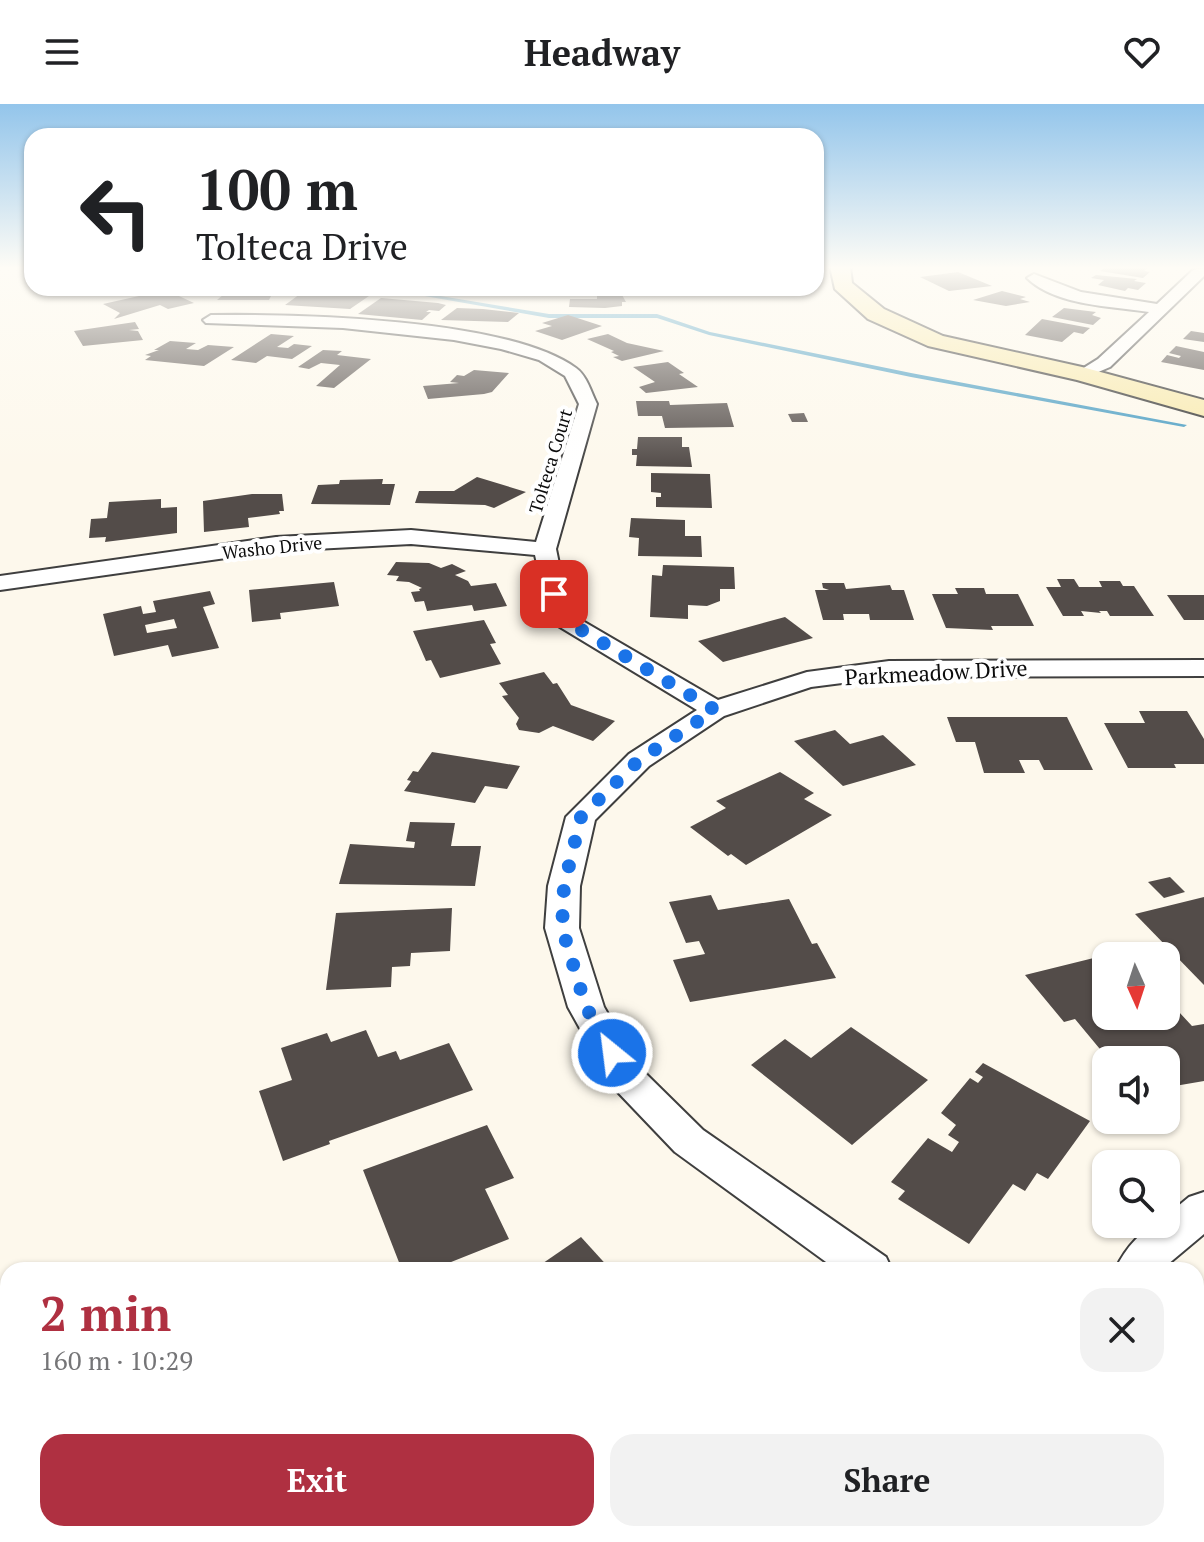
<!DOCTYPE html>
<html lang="en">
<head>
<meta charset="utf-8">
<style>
  :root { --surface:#fff; --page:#f2f2f2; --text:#202124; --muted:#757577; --accent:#af3041 }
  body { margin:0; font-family:"PT Serif",serif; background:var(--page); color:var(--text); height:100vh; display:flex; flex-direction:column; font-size:30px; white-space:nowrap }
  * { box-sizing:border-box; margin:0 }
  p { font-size:26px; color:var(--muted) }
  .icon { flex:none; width:44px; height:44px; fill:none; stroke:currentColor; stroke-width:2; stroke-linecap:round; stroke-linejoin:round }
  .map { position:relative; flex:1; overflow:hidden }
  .panel { position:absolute; left:0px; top:1158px; width:1204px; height:280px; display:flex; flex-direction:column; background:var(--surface); border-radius:24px 24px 0 0; box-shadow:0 2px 6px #0004 }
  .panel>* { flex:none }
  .top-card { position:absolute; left:24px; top:24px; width:800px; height:168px; border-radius:24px; box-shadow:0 2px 6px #0004; background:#fff; color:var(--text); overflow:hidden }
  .needle { width:52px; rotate:177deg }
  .controls { position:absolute; left:1092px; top:838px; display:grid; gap:16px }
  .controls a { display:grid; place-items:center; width:88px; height:88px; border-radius:16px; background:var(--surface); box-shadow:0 2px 6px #0004; font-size:40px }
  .pin { position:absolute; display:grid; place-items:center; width:68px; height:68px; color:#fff; margin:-34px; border-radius:16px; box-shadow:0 4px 12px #0006 }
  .me { position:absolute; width:88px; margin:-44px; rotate:331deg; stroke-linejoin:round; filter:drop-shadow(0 0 6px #0008) }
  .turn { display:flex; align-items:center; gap:28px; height:168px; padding:0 40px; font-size:36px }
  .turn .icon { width:104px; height:104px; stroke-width:2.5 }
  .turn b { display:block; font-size:56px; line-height:68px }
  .round { display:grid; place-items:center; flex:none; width:84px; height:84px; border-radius:24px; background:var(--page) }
  .summary { display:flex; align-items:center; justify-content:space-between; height:136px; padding:0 40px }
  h1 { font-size:48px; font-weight:700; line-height:60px; color:var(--accent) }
  .cta { display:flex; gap:16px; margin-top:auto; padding:16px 40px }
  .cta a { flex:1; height:92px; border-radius:24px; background:var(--accent); color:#fff; font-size:32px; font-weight:700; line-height:92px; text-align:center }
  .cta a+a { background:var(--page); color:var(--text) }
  header { display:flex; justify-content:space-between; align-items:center; height:104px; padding:0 40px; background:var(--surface); font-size:36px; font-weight:700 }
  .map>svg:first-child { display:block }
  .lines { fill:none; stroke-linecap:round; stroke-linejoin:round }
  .stream { fill:#4299c1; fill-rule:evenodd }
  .building { fill:#534c49; fill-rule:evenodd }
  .lane-casing { stroke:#3f3f3f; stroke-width:4 }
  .street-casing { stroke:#3f3f3f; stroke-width:4 }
  .secondary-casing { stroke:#2e2e2e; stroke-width:4 }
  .lane { fill:#fff; fill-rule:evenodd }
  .street { fill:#fff; fill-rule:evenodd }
  .secondary { fill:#f8e9ac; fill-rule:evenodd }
  .route { stroke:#1a73e8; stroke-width:14; stroke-dasharray:0 25.2 }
  .labels { text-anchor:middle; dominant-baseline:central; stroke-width:8; stroke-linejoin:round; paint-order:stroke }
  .far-street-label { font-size:18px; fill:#0c0c0c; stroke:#fff }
  .street-label { font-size:22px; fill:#0c0c0c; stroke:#fff }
</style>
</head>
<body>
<header><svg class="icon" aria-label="menu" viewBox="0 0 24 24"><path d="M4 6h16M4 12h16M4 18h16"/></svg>Headway<svg class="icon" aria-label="heart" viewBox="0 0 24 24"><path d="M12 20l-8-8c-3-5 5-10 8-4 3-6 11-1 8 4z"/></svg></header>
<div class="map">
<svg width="1204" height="1438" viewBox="0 0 1204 1438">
  <rect width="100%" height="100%" fill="#fdf8ec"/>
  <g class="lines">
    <polygon class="stream" points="379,184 392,184 549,210 657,210 710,228 911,269 1187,321 1184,323 911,273 709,231 657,214 549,214"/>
  </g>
  <g class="building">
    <polygon points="1149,162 1144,167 1150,168 1143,174 1100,167 1106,163"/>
    <polygon points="958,168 992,182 949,187 920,173"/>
    <polygon points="1096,171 1137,175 1134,177 1146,179 1138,186 1128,184 1125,187 1098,181 1104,176 1091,174"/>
    <polygon points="231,184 275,184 269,196 217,196"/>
    <polygon points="525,184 577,184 577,192 524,190"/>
    <polygon points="166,186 194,199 168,205 160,201 114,215 120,209 103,200"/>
    <polygon points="314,187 369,192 350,205 285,201 300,190 307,191"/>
    <polygon points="1002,187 1026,193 1020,195 1030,198 1006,202 973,196"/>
    <polygon points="597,191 622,191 626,198 622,198 622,202 605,204 569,203 570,195 597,195"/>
    <polygon points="381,194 438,199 446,201 439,207 429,206 426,208 431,208 422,216 358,210"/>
    <polygon points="457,204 483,205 519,209 508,218 441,216"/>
    <polygon points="1064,204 1096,208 1092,211 1101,214 1093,221 1052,213"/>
    <polygon points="568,211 602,222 562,236 535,227 552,222 542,219"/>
    <polygon points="1042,215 1090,224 1083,230 1074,228 1062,238 1025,231"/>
    <polygon points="135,218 139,225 129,226 138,227 143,236 83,242 74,227"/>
    <polygon points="1191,227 1204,229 1204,238 1183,235"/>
    <polygon points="271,230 294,232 277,243 288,244 294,240 312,242 292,255 267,252 256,259 231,256"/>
    <polygon points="608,230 627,239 664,247 622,257 613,253 619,252 611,248 614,247 587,235"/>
    <polygon points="170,237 196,239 186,245 198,246 208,241 234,243 204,262 145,256 151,252 145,251 159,246 154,246"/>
    <polygon points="1176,242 1204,248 1204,266 1161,258 1167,251 1179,254 1181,252 1169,249"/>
    <polygon points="323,246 342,247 337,251 371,255 334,284 316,282 340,261 321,259 309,265 298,263"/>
    <polygon points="668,258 684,269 679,270 698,283 646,289 639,283 655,278 633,263"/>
    <polygon points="474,266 509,269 492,288 484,290 428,295 423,282 459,279 450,278 457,271 464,272"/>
    <polygon points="636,297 669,297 670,301 727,299 734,323 665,324 662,312 638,312"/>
    <polygon points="804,309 808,318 792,318 788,310"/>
    <polygon points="638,333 682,333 682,343 689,343 692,363 636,362 637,351 632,351 632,345 637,345"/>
    <polygon points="651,369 710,370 712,404 656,403 656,393 661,393 661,389 651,388"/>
    <polygon points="477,373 526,388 494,404 485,401 415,399 419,387 454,387"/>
    <polygon points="383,375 382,380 395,380 390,401 311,400 318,381 339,380 340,376"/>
    <polygon points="252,390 282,390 284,407 279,407 280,410 248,414 249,423 204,428 203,397"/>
    <polygon points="161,395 161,404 177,403 177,429 105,438 106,433 89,434 91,415 107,414 109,398"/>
    <polygon points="631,414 685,416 685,432 701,432 702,453 638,452 639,434 629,433"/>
    <polygon points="396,458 429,459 441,464 452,460 466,467 455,471 468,477 471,482 496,479 507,502 474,507 472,501 427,507 424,497 415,498 411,488 420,487 419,485 422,484 409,478 396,477 399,472 387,471"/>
    <polygon points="663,461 734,463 735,485 720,485 720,497 707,502 688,501 688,515 650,513 652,471 662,472"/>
    <polygon points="1057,475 1074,475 1079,483 1102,483 1099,477 1120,477 1123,482 1134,482 1154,512 1110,512 1107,507 1099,507 1101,509 1081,507 1084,512 1063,512 1046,483 1061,483"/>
    <polygon points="334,478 339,502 280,509 281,515 252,518 249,486"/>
    <polygon points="822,479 844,479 846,485 890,481 892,486 904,486 914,516 870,516 869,510 843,510 844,516 823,516 815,486 829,486 823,484"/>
    <polygon points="955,484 984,484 986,490 1018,490 1034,522 991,522 993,526 946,524 932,490 958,490"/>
    <path d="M210 487 215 500 203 503 219 544 172 553 168 541 114 552 103 510 141 502 143 510 156 508 153 497ZM174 515 177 524 147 529 145 521Z"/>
    <polygon points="1167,491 1204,491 1204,516 1184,516"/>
    <polygon points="785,513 813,534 723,558 698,537"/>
    <polygon points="484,516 496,539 490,540 501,560 440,574 431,556 426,557 413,527"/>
    <polygon points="544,568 553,580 557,579 571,601 615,617 593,637 553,622 539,629 519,626 516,620 519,614 502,592 508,591 499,579"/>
    <polygon points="1139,607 1187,607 1204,635 1204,660 1174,660 1176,664 1128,664 1104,619 1145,619"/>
    <polygon points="947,613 1067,613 1093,666 1044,666 1039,656 1019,656 1025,669 984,669 975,638 956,638"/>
    <polygon points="835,626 850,640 883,631 916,661 843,682 794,637"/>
    <polygon points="432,648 520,662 507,685 485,682 475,699 404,687 411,677 407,676 413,667 418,668"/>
    <polygon points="780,668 814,689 804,695 832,711 746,761 731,750 728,752 690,723 726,704 716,697"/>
    <polygon points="410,718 455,719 451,742 481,742 475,782 339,780 350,740 414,744 415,738 406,737"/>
    <polygon points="1170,773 1185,788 1164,794 1148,778"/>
    <polygon points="711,791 718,806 789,795 812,840 817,839 836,874 690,898 673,856 705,850 699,837 686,839 669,798"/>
    <polygon points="1204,793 1204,881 1135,810"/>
    <polygon points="452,804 450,847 411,849 410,862 392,863 391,883 326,886 336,809"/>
    <polygon points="1122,847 1127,852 1106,852 1106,912 1166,912 1166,894 1192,922 1204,920 1204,977 1169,983 1166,979 1166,956 1109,956 1075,915 1064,918 1025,871"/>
    <polygon points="851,923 928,976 852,1041 751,961 785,935 811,954"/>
    <polygon points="366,926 378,953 396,947 400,956 449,939 473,986 329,1037 330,1040 283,1057 259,987 292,976 281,944 327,929 331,938"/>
    <polygon points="983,959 1090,1017 1048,1075 1037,1069 1025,1087 1013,1080 969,1140 898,1095 905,1087 891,1078 928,1034 952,1048 959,1038 948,1031 956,1021 941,1009 970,974 978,979 983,973 975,968"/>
    <polygon points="487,1021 514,1074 485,1085 509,1135 431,1166 402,1166 363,1066"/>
    <polygon points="581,1133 611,1166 533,1166"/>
    <polygon points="660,1430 800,1430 794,1438 654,1438"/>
    <polygon points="997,1430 1020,1430 1031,1438 992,1438"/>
  </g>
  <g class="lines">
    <g class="lane-casing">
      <polygon id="lane" points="898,1430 927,1430 923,1438 894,1438"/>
    </g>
    <g class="street-casing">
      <g id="street">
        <path d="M1204 164V172L1110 263 1082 275 1074 270 1098 255 1149 208C1111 202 1056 202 1027 174L1034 170 1081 188 1157 200 1193 166Z"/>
        <path d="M211 211C297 210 507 214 576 264 587 272 591 288 597 300L556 445 569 509 718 596 807 568 889 557 1204 556V572L889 573 811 583 724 612 649 662 595 716 580 782 579 824 604 903 638 962 703 1026 886 1153 892 1166H837L675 1048 612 982 568 903 545 824 548 782 566 713 629 650 697 606 550 517 535 451 411 440 276 447 0 486V472L276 433 411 426 536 438 579 300 565 272 539 256 501 245 454 236 343 224 206 219 203 216Z"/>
        <path d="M1204 1088V1130L1161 1166H1115C1124 1147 1143 1120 1166 1120V1112L1189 1093Z"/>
        <polygon points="1196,1368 1204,1372 1204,1424 1196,1421"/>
      </g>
    </g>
    <g class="secondary-casing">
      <polygon id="secondary" points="830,162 850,162 852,179 884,205 943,232 1082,263 1204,296 1204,312 1077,276 928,242 868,215 835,185"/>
    </g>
    <use href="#lane" class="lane"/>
    <use href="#street" class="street"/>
    <use href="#secondary" class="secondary"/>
  </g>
  <linearGradient id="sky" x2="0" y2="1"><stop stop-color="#93c5eb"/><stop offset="0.45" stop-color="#fefcf6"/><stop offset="1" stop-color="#fefcf6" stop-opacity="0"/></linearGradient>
  <rect width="1204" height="364" fill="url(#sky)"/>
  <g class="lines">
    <polyline class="route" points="554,490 558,512 715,606 639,656 581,713 564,782 562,824 586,903 612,949"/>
  </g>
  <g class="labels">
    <g class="far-street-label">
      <text transform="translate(550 357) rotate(-73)">Tolteca Court</text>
      <text transform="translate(272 443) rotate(-6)">Washo Drive</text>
    </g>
    <g class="street-label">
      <text transform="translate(936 568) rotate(-3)">Parkmeadow Drive</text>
    </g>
  </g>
</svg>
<div class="controls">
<a><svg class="needle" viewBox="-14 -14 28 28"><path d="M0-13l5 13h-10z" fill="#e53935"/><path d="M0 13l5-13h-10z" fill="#757577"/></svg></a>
<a><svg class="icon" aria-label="sound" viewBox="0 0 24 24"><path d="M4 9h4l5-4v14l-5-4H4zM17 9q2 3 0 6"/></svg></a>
<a><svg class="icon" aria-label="search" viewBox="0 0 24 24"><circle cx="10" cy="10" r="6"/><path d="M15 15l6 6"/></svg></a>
</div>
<div class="pin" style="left:554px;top:490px;background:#d93025"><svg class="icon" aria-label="arrive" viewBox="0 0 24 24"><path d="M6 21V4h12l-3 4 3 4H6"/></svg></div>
<svg class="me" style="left:612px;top:949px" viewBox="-20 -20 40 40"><circle r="17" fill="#1a73e8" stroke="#fff" stroke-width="3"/><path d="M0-11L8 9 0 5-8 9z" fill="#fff"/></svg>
<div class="top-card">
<div class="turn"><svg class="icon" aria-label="left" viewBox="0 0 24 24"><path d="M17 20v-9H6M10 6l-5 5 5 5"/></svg><div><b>100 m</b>Tolteca Drive</div></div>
</div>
<section class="panel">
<div class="summary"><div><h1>2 min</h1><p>160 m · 10:29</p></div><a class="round"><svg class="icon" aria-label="close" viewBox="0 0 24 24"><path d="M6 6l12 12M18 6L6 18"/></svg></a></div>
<div class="cta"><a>Exit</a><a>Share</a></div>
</section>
</div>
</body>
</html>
